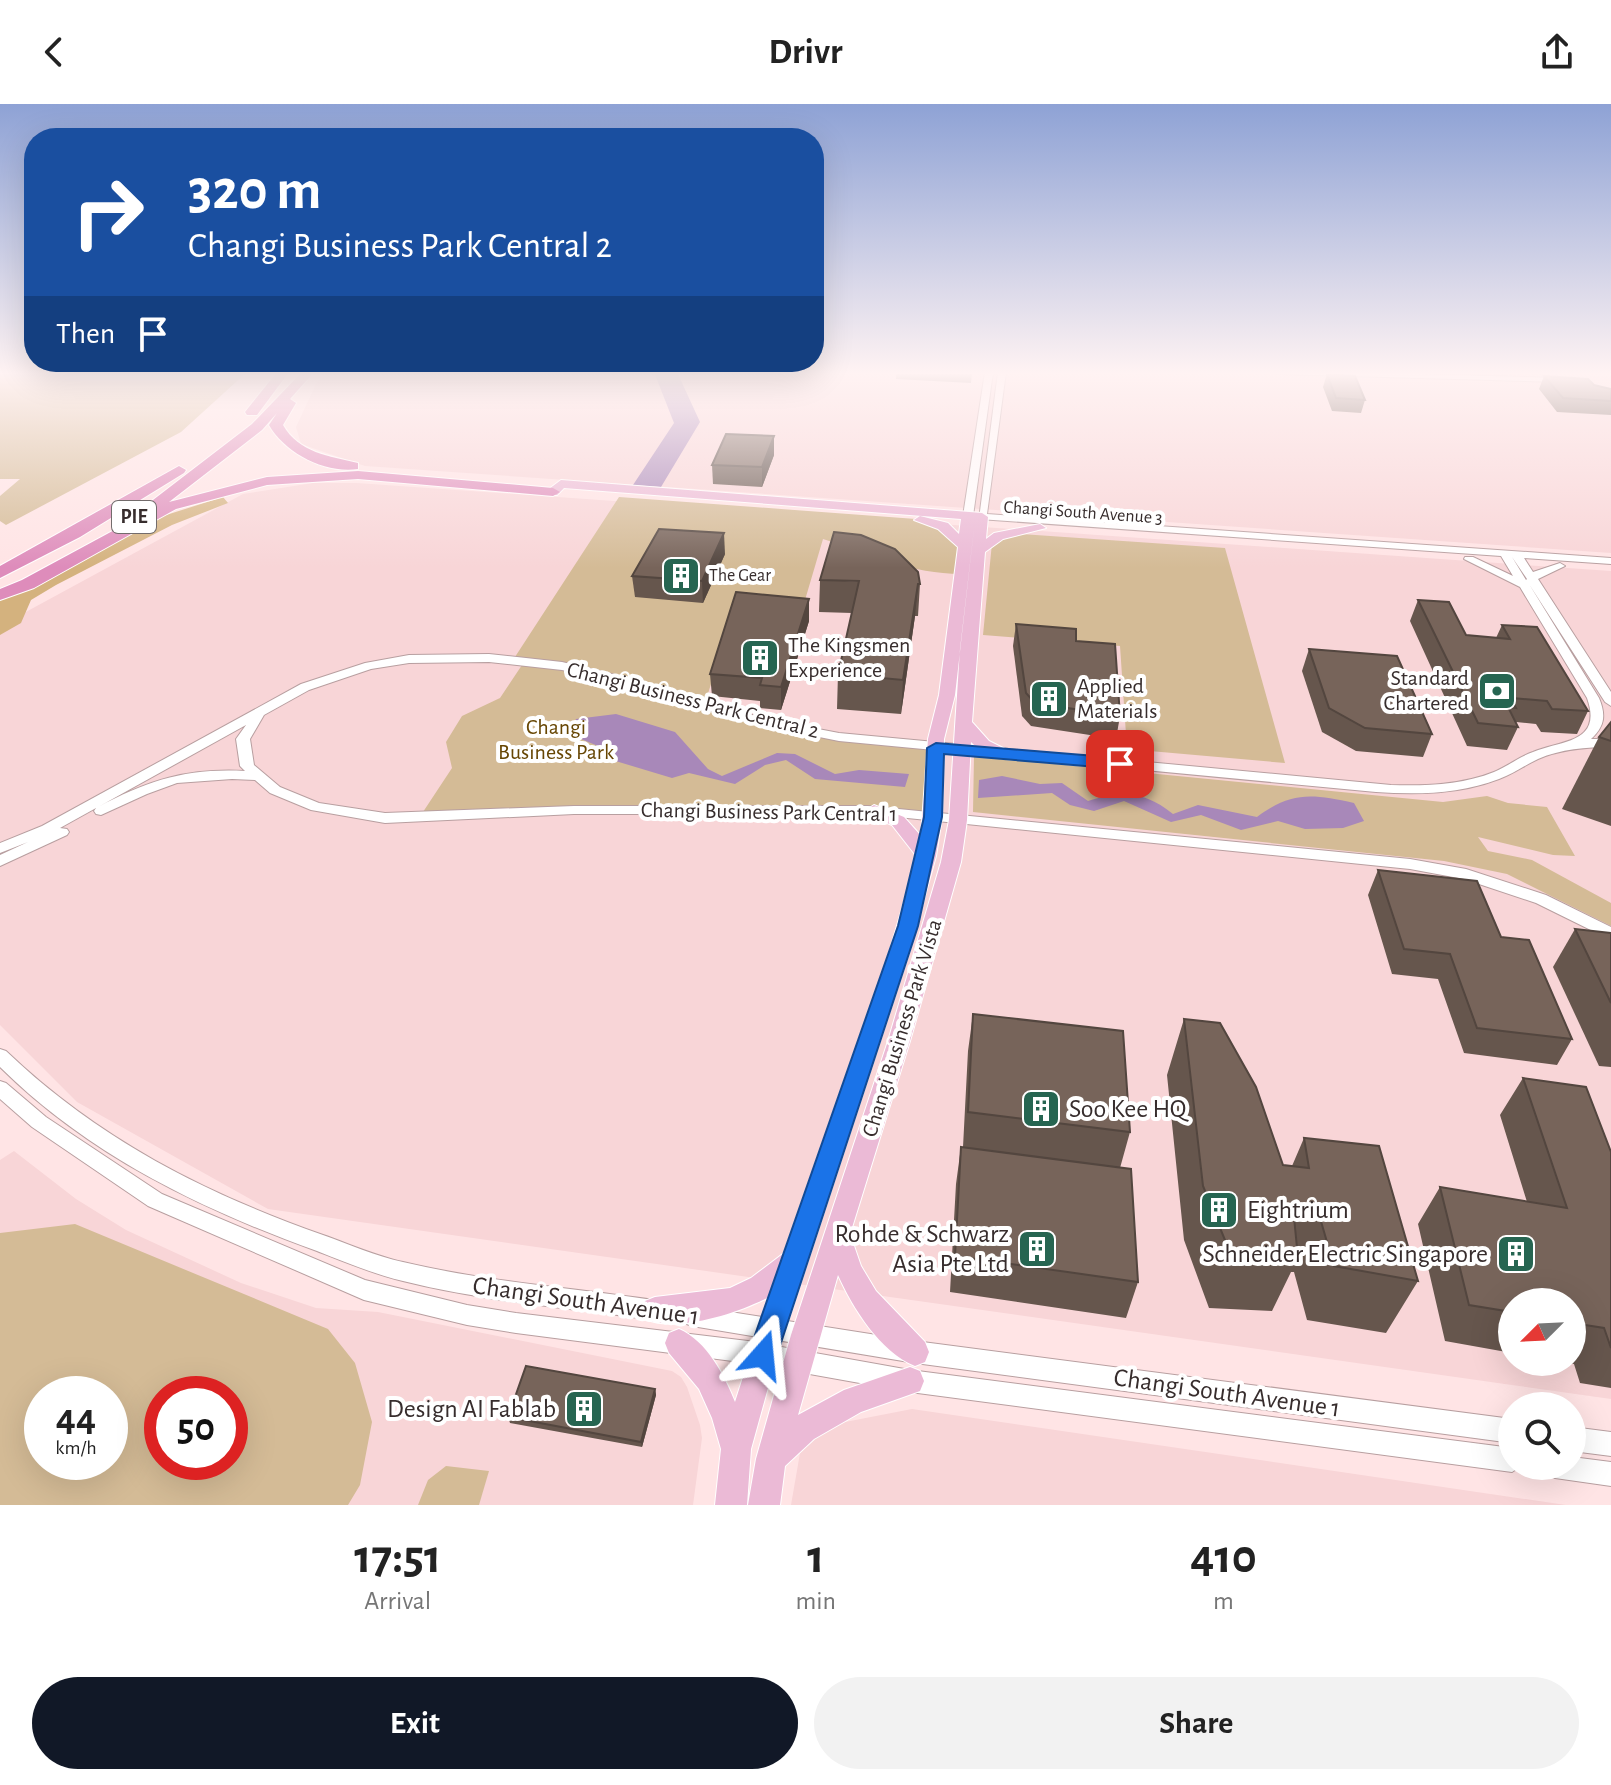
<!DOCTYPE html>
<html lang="en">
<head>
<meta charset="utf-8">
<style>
  :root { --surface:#fff; --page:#f2f2f2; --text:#222; --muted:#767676; --accent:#111827 }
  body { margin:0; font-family:"Alegreya Sans",sans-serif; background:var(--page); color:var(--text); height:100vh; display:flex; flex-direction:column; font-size:30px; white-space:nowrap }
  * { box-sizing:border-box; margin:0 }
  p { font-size:26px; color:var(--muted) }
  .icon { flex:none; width:44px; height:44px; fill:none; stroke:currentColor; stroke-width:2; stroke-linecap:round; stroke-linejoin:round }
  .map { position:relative; height:1401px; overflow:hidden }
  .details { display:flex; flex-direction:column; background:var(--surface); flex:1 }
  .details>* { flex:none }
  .top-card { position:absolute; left:24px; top:24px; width:800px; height:244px; border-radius:32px; box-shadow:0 8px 32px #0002; background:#1a4fa0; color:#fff; overflow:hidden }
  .needle { width:52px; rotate:246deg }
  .buttons { position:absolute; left:1498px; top:1184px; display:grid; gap:16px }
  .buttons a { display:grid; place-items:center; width:88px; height:88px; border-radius:50%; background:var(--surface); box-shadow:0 8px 32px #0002; font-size:40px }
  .speed { position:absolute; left:24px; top:1272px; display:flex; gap:16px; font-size:40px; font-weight:700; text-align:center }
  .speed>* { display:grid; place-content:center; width:104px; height:104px; border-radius:50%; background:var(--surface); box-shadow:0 8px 32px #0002; line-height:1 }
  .speed small { font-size:20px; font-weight:400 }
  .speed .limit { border:12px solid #d22; background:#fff; color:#111 }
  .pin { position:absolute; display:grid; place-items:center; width:68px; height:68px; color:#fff; margin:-34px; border-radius:16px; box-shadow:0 4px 12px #0006 }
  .me { position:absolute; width:88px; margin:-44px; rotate:18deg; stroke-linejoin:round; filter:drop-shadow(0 0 6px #0008) }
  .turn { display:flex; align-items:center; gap:28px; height:168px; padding:0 32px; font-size:36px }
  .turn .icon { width:104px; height:104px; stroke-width:2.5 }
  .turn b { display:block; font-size:56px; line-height:68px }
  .then { display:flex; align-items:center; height:76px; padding:0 32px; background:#0003; gap:16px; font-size:30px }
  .eta { display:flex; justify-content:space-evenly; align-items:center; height:136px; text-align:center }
  .eta b { font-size:48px; font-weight:600; line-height:56px }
  .action { display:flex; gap:16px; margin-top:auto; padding:16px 32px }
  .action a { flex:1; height:92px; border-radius:48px; background:var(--accent); color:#fff; font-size:32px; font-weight:600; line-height:92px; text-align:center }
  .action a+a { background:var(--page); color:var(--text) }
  header { display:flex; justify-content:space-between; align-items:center; height:104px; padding:0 32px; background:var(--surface); font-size:36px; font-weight:600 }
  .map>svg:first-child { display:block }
  .built { fill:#f8d5d7; fill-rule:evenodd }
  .green { fill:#d4bb96; fill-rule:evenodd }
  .forest { fill:#d4b27e }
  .water { fill:#a888b9 }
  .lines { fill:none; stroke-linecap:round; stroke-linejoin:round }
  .minor-casing { stroke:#b89fa0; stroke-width:2 }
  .major-casing { stroke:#fff; stroke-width:2 }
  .highway-casing { stroke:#fff; stroke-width:2 }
  .minor { fill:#fff; fill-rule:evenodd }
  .major { fill:#ebbad6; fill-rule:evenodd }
  .highway { fill:#de8cbb; fill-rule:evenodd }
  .wall { fill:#66564d }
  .shaded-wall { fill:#53463f }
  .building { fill:#77645a; stroke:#53463f; stroke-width:2 }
  .route { fill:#1a73e8; stroke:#114b97; stroke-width:2 }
  .labels { text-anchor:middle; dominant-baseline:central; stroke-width:8; stroke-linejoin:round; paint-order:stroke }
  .far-street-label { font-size:18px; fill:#372d2d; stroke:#fff }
  .far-poi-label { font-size:18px; fill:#372d2d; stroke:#fff; text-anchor:start }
  .shield { fill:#fff; stroke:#736c6c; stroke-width:2 }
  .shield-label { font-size:20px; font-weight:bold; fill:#372d2d }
  .poi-label { font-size:22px; fill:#372d2d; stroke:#fff; text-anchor:start }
  .street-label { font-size:22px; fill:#372d2d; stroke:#fff }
  .park-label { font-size:22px; fill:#674603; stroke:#fff }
  .near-poi-label { font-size:26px; fill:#372d2d; stroke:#fff; text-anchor:end }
  .near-street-label { font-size:26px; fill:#372d2d; stroke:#fff }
</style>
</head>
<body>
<header><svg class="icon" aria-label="back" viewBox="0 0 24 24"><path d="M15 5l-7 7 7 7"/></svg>Drivr<svg class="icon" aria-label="share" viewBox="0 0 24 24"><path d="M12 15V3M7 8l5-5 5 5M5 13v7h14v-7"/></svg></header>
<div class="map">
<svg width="1611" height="1401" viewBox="0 0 1611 1401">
  <rect width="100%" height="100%" fill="#ffe4e5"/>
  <g class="built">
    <polygon points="326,268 1471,268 1611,272 1611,449 365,362 301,340 296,323 317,278"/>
    <path d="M313 379H357L1611 467V1295L268 1105 77 998 0 921V522L243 390ZM1512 1198H1572V1258H1512Z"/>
    <path d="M14 1047 76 1095 126 1126 241 1179 316 1204 378 1208 672 1267 681 1273 687 1283 700 1321 702 1334 693 1401H0V1056ZM42 1290H110V1358H42ZM162 1290H230V1358H162Z"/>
    <polygon points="912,1305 1566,1401 791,1401 804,1326"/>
  </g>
  <g class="green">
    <polygon points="0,268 247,268 181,328 6,421 0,417 0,392 20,375 0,375"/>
    <path d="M619 393 916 415 932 418 964 442 961 470C913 470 868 450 823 435L800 513 734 508 704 602 799 626 935 644 932 712 868 706 421 711 452 664 446 638 462 612 500 594 524 558 513 556Z"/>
    <polygon points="1021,430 1225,444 1285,659 1127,645 1120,542 983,531 992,439"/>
    <polygon points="974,652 1443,698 1487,692 1508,699 1547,703 1575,752 1553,751 1478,733 1488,747 1532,756 1611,799 1611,822 1507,770 1444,757 973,708"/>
    <path d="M75 1120 328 1225 355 1259 372 1318 360 1381 348 1401H0V1129ZM42 1290H110V1358H42ZM230 1290V1358H162V1290Z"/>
    <polygon points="446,1362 489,1367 479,1401 418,1401 428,1376"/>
  </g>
  <polygon class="forest" points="223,393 228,399 172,421 56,481 31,496 21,519 0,531 0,494 144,418"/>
  <g class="water">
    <polygon points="654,268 677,268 700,318 661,383 633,381 674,319"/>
    <polygon points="616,610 675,628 708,665 722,672 777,649 795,650 835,670 859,666 909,670 905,683 815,675 786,656 765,661 735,680 689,669 672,674 589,649 598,642 569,630 576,615"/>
    <path d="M1002 672 1040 680 1062 679 1088 697C1121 686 1145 687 1173 710L1198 701 1257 713C1292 687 1312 690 1354 699L1364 717 1343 724 1305 725 1278 717 1241 726 1201 711 1171 718 1124 697 1094 707 1070 701 1052 689 978 694 979 676Z"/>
  </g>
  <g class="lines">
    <g class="minor-casing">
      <g id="minor">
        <polygon points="985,268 993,268 973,412 968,415 963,412"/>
        <path d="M998 268H1006L987 410 1611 454V460L1524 454 1533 468 1560 459 1565 462 1538 475 1611 588V602L1605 598 1529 480 1599 594C1606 611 1605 622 1591 635H1611V643C1586 643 1561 645 1538 655 1525 661 1513 670 1499 675 1460 690 1418 691 1376 688L839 637 759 621 616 579 562 566 489 558 409 559 371 565 309 586 264 611 250 635 254 661 280 683 319 699 385 709 574 702H868L1410 755 1466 765 1546 791 1611 823V836L1536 799 1464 775 1410 765 868 710H574L385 719 311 706 270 689 255 676 232 675 177 679 147 690 101 711 96 710 94 707 96 704 60 724 67 725 69 728 67 731 0 762V751L28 738 0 749V739L42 722 301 580 365 559 409 551 489 550 562 558 624 573 766 615 839 629 1391 681C1425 682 1462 681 1494 668 1508 662 1519 653 1533 648 1562 636 1603 639 1587 594L1520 483 1464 455 1465 453H1473L1513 472 1501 452 979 415ZM1512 453 1527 475 1526 476ZM246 621 236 635 240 662 245 667C187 664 149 676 98 703Z"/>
        <polygon points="1274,268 1346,268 1560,274 1564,276 1560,278 1278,270"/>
        <path d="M0 945 6 947C98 1035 204 1089 323 1131 349 1140 375 1152 403 1158 487 1178 574 1184 660 1197L668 1200 671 1207 668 1214 660 1217C574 1204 487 1198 403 1177 373 1170 345 1158 317 1147 200 1105 89 1051 0 963Z"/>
        <polygon points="0,977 6,979 46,1013 162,1090 365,1176 467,1201 516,1209 748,1237 910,1266 1512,1344 1512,1362 1521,1362 1512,1368 910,1288 748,1259 516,1229 467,1221 364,1196 148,1102 32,1023 0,995"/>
        <polygon points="692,1202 915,1237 1512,1315 1512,1339 915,1259 692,1222 684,1219 681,1212 684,1205"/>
        <polygon points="1572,1323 1611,1328 1611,1352 1572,1347"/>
        <polygon points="1572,1353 1611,1358 1611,1382 1555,1374 1547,1370 1543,1362 1572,1362"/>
      </g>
    </g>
    <g class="major-casing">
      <path id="major" d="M561 376 982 409 988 413 986 435 994 429 1040 420 1046 424 1003 435 985 448 972 618 989 637 1017 651 1014 655C1000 657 980 648 971 638L967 716 961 758 910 937 850 1130 861 1162 876 1187 925 1238 929 1248 925 1258 915 1262C880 1248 853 1204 838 1171L798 1311 844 1286 910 1263 920 1267 924 1277 920 1287 861 1308 814 1335 785 1362 780 1401H748L756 1355 791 1231 888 937 941 758 949 716 960 545 975 416 955 591 944 635 942 713 936 752 909 849 777 1251 751 1345 747 1401H715L721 1345 712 1314 699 1285 669 1249 665 1239 669 1229 679 1225C707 1237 724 1271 735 1298L769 1193C738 1209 679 1229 645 1215L641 1206 645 1197 655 1193 730 1184 751 1174 784 1149 889 849 917 753 892 721 868 711 865 707 874 701 904 713 921 732 928 635 939 591 958 443 938 425 914 416 920 412 948 419 959 430 961 415 564 384 557 391H549V385Z"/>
    </g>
    <g class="highway-casing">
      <g id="highway">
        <polygon points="277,268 289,268 257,311 247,311 245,308"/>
        <path d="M302 268H314L290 295 296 299 283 321C299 349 329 352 358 359V365C325 370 285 349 269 321L277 309 262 326 169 398 267 373 358 367 553 384 560 388 553 392 358 375 267 381 176 405 34 484 0 496V485L22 476 157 403 150 399 153 396 252 320Z"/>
        <polygon points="179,362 186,366 184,369 80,433 0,474 0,462"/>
      </g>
    </g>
    <use href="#minor" class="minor"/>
    <use href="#major" class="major"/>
    <use href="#highway" class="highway"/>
  </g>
  <g class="wall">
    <polygon points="896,268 972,268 971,279 896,275"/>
    <polygon points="1327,270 1365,296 1361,309 1332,307 1323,283"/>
    <polygon points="1544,272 1611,285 1611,311 1557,308 1539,285"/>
    <polygon points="774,332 774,351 762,383 713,380 712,361"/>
    <polygon points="725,450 703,499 635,493 632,472"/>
    <polygon points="820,476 920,480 918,512 915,512 901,610 837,605 838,570 852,509 819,508"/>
    <polygon points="809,495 809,517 781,606 760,604 760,597 712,592 710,570"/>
    <polygon points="1418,496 1466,531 1496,534 1502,521 1588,607 1577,630 1541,628 1536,620 1516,618 1518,623 1507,646 1467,642 1410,517"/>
    <polygon points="1016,520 1076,537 1120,612 1116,635 1031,622 1022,612 1013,542"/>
    <polygon points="1309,545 1432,630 1423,653 1356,647 1322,628 1302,567"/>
    <polygon points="1611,618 1611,722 1562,705 1599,633"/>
    <polygon points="1378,766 1501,833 1572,935 1557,961 1464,949 1438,875 1392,870 1368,791"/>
    <polygon points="1575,825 1611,829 1611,963 1599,962 1553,863"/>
    <polygon points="973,910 1130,1028 1120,1064 1138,1178 1126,1214 950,1188 956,1080 961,1043 963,1043 968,947"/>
    <polygon points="1184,915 1283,1061 1292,1062 1304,1034 1418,1177 1386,1229 1307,1216 1294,1168 1291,1168 1272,1207 1209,1204 1184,1136 1167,971"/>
    <polygon points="1523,974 1611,1048 1611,1284 1580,1279 1574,1260 1564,1258 1572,1258 1572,1198 1512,1198 1512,1249 1445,1237 1418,1120 1440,1083 1527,1098 1500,1011"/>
    <polygon points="655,1285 656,1291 642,1343 510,1319 508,1313"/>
  </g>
  <g class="shaded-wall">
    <polygon points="774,332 774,351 762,383 762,363"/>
    <polygon points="724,429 725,450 703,499 702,477"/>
    <polygon points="918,480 915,512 901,610 903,576"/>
    <polygon points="809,495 809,517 781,606 781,583"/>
    <polygon points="655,1285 656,1291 642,1343 641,1338"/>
  </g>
  <g class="building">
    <polygon points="1327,270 1355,272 1365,296 1336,294"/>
    <polygon points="1544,272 1588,275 1594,281 1611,285 1611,297 1563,294"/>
    <polygon points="726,330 774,332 762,363 712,361"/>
    <polygon points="659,425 724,429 702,477 632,472"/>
    <polygon points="834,428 861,431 895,445 918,468 920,480 918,480 903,576 838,570 859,477 820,476"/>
    <polygon points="736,488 809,495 781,583 760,581 762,574 710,570"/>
    <polygon points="1418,496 1449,498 1466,531 1510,535 1502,521 1537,523 1588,607 1552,605 1547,597 1511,594 1516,604 1508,603 1518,623 1478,619"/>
    <polygon points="1016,520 1076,525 1076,537 1115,540 1120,612 1035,599 1026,589"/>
    <polygon points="1309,545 1397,552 1432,630 1365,624 1329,604"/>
    <polygon points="1611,618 1611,637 1599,633"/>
    <polygon points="1378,766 1477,777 1501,833 1529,836 1572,935 1477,924 1450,850 1404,845"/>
    <polygon points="1575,825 1611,829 1611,899"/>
    <polygon points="973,910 1123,927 1130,1028 968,1008"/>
    <polygon points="1184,915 1220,919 1256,983 1283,1061 1309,1064 1304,1034 1379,1042 1418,1177 1334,1162 1320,1114 1294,1113 1298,1154 1231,1151 1203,1082"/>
    <polygon points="1523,974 1586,983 1611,1048 1611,1244 1604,1224 1572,1219 1572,1198 1512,1198 1512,1208 1469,1201 1440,1083 1567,1104"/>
    <polygon points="961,1043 1131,1065 1138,1178 955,1152"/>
    <polygon points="526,1262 655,1285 641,1338 508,1313"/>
  </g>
  <linearGradient id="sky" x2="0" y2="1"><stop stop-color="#8ea2d5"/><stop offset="0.58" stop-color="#fff3f3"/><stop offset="1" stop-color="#fff3f3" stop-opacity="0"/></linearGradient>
  <rect width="1611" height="464" fill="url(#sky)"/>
  <polygon class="route" points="936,639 1120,654 1129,660 1120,665 944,650 942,713 918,822 777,1251 773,1261 763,1265 753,1261 748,1251 898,822 924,713 927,644"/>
  <defs>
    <g id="building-square" transform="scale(2)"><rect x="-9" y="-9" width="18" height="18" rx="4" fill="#266551" stroke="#fff"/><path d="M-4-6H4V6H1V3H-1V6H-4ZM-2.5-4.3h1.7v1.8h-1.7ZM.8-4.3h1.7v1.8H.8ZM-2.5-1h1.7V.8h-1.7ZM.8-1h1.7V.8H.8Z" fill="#fff"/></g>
    <g id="bank-square" transform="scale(2)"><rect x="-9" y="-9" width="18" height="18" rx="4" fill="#266551" stroke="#fff"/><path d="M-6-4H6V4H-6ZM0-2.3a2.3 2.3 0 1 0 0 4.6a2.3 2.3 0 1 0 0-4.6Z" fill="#fff"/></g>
  </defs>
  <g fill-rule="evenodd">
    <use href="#building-square" x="681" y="472"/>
    <use href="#building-square" x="760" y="554"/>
    <use href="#bank-square" x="1497" y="587"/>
    <use href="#building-square" x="1049" y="595"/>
    <use href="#building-square" x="1041" y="1005"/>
    <use href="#building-square" x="1219" y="1106"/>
    <use href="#building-square" x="1037" y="1145"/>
    <use href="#building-square" x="1516" y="1150"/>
    <use href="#building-square" x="584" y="1305"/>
  </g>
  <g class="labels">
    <g class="far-street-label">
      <text transform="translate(1083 409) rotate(4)">Changi South Avenue 3</text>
    </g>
    <g class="far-poi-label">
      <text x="709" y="472">The Gear</text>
    </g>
    <rect class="shield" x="112" y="397" width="44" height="32" rx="6"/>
    <g class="shield-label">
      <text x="134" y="413">PIE</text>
    </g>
    <g class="poi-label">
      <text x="788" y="541">The Kingsmen<tspan x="788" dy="25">Experience</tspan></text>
      <text x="1469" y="574" text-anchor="end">Standard<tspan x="1469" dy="25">Chartered</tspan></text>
      <text x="1077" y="582">Applied<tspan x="1077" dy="25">Materials</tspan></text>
    </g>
    <g class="street-label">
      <text transform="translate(693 596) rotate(14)">Changi Business Park Central 2</text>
      <text transform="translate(769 708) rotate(1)">Changi Business Park Central 1</text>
      <text transform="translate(902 924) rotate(-73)">Changi Business Park Vista</text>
    </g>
    <g class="park-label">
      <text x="556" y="623">Changi<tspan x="556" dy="25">Business Park</tspan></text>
    </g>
    <g class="near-poi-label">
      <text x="1069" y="1005" text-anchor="start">Soo Kee HQ</text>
      <text x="1247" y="1106" text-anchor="start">Eightrium</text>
      <text x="1009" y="1130">Rohde &amp; Schwarz<tspan x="1009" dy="30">Asia Pte Ltd</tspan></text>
      <text x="1488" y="1150">Schneider Electric Singapore</text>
      <text x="556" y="1305">Design AI Fablab</text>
    </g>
    <g class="near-street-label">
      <text transform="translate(586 1197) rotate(8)">Changi South Avenue 1</text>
      <text transform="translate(1227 1289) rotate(8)">Changi South Avenue 1</text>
    </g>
  </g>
</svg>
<div class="buttons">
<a><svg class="needle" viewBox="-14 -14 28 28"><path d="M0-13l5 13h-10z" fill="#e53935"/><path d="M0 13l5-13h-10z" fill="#767676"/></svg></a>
<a><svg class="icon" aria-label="search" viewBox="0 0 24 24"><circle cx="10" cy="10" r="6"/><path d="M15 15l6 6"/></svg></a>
</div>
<div class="speed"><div>44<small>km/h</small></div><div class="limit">50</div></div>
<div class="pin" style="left:1120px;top:660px;background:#d93025"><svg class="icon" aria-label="arrive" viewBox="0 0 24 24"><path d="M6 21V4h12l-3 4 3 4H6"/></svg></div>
<svg class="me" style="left:763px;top:1251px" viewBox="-20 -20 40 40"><path d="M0-17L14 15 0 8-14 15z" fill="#1a73e8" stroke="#fff" stroke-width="4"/></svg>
<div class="top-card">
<div class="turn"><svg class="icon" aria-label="right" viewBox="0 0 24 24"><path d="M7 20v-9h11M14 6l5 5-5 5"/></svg><div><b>320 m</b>Changi Business Park Central 2</div></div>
<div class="then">Then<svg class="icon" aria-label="arrive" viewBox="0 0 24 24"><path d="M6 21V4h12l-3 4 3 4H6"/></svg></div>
</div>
</div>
<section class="details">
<div class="eta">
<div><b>17:51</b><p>Arrival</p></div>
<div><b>1</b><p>min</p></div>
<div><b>410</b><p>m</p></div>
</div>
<div class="action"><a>Exit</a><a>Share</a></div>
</section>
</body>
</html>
